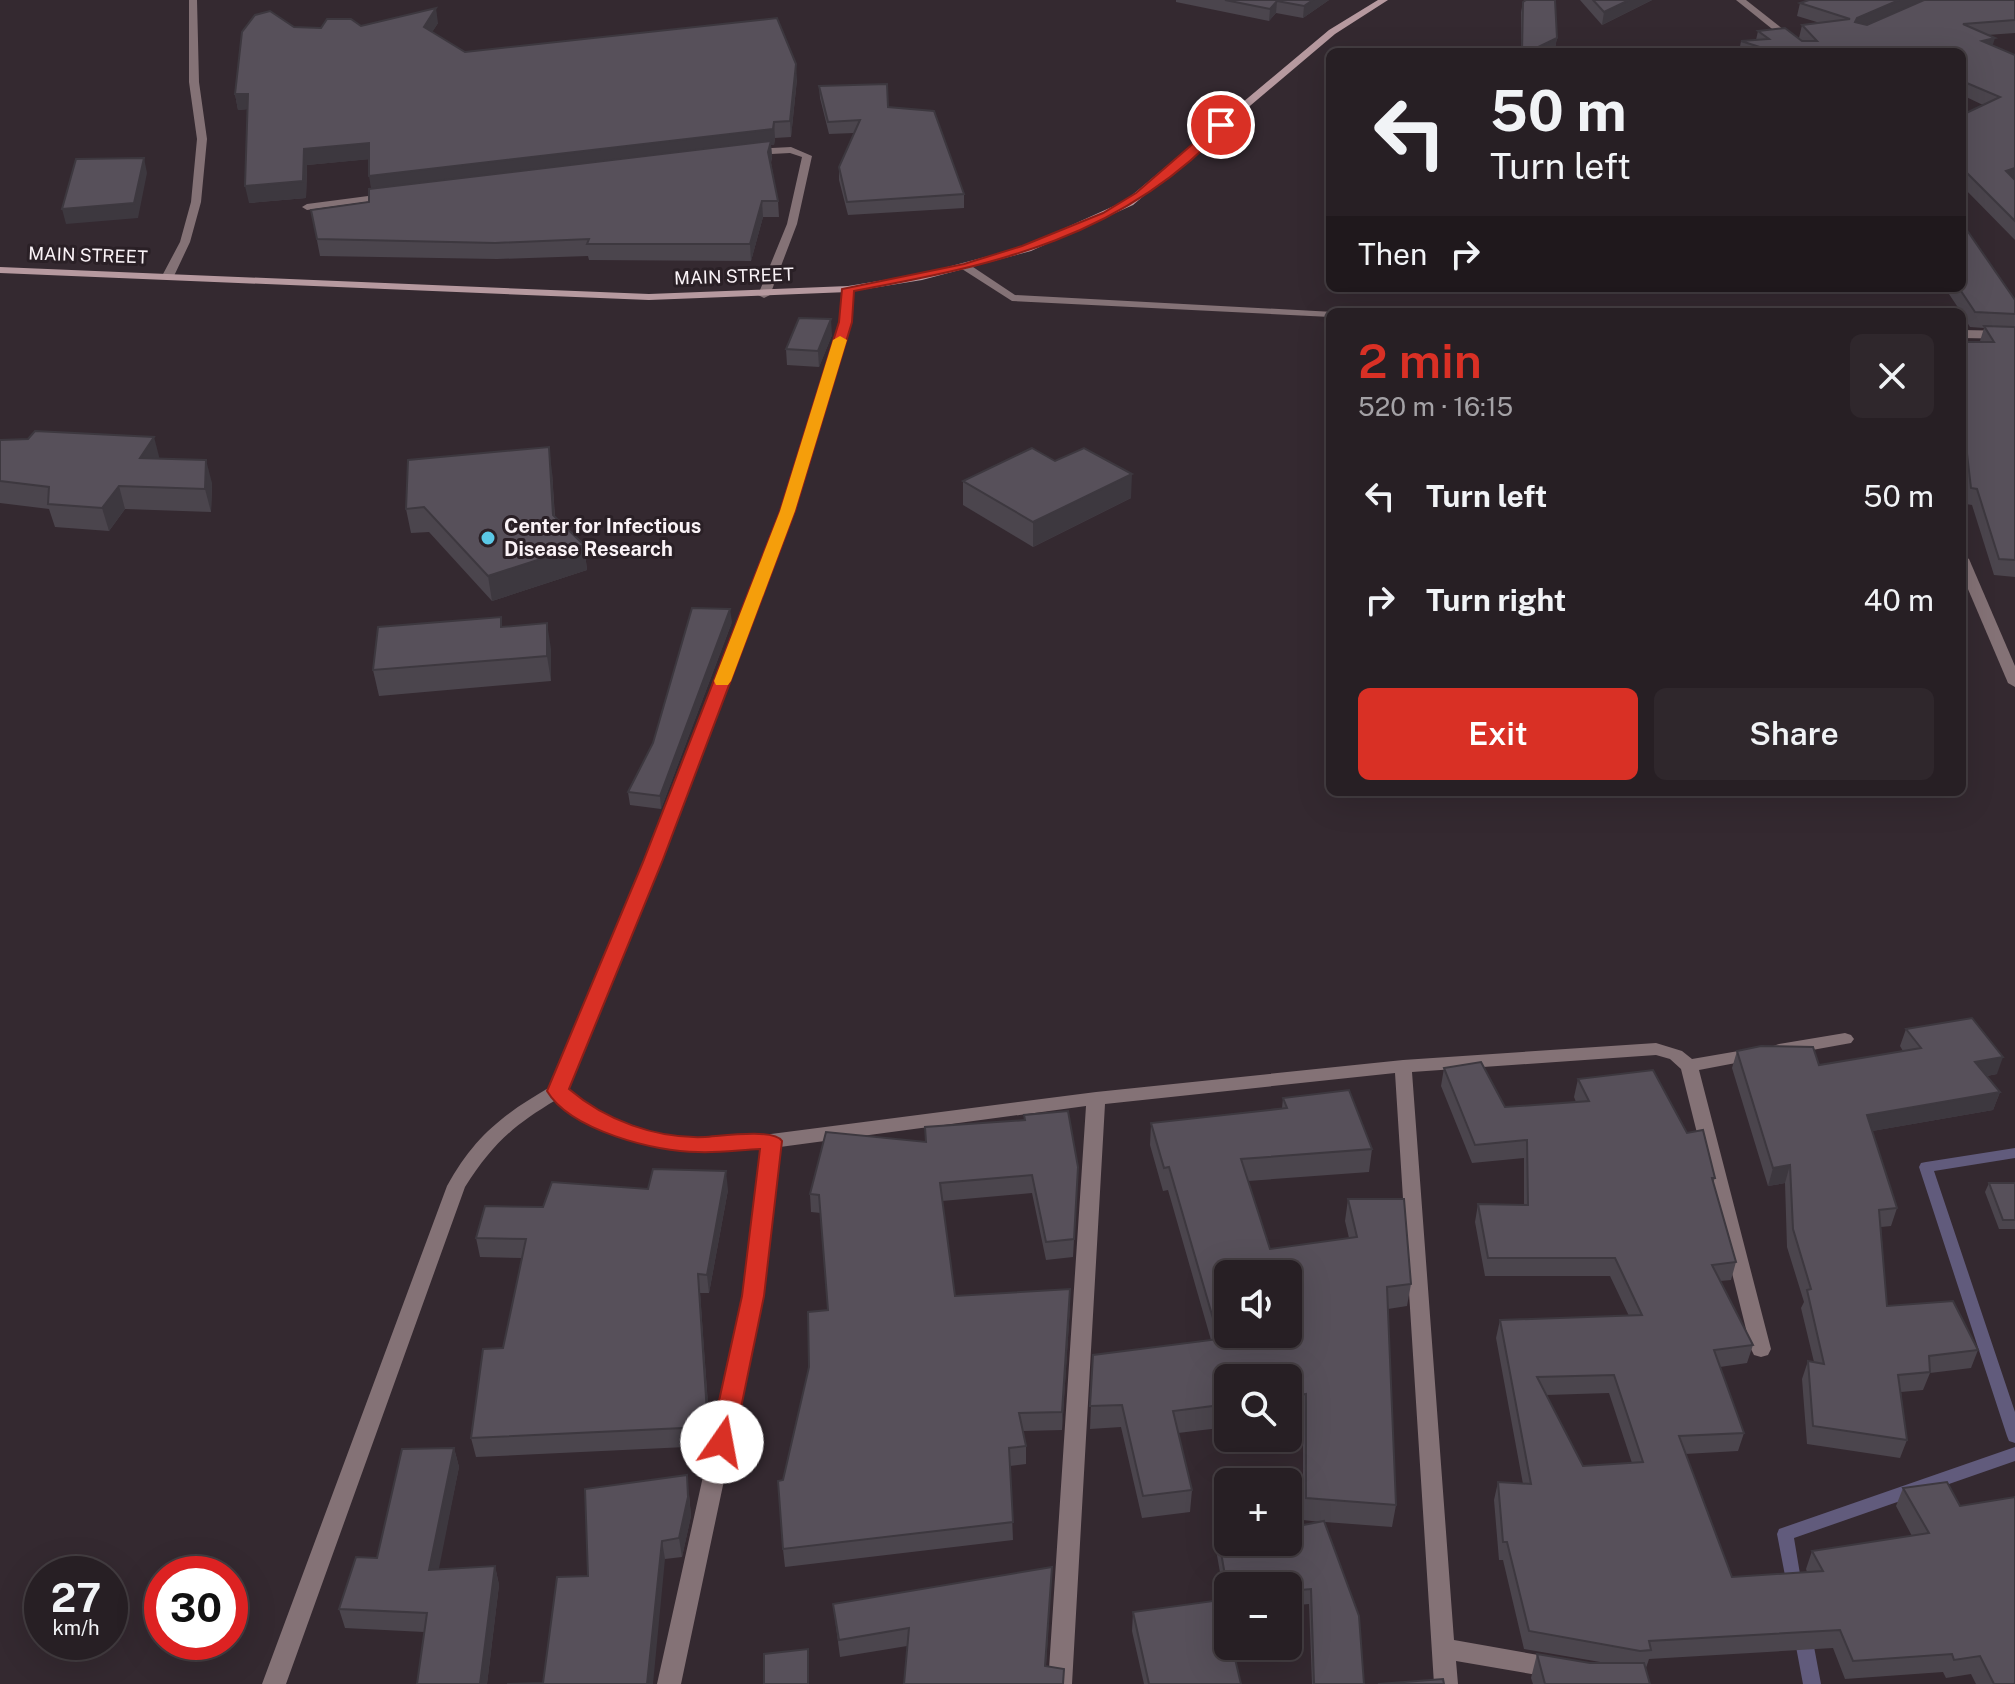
<!DOCTYPE html>
<html lang="en">
<head>
<meta charset="utf-8">
<style>
  :root { --surface:#271f24; --page:#2f272c; --text:#f1f3f6; --muted:#a4a2a6; --line:#433d41; --accent:#d93025 }
  body { margin:0; font-family:"Public Sans",sans-serif; background:var(--page); color:var(--text); height:100vh; display:flex; flex-direction:column; font-size:30px; white-space:nowrap }
  * { box-sizing:border-box; margin:0 }
  p { font-size:26px; color:var(--muted) }
  .icon { flex:none; width:44px; height:44px; fill:none; stroke:currentColor; stroke-width:2; stroke-linecap:round; stroke-linejoin:round }
  .map { position:relative; flex:1; overflow:hidden }
  .side { position:absolute; left:1326px; top:308px; width:640px; height:488px; display:flex; flex-direction:column; background:var(--surface); border-radius:12px; box-shadow:0 8px 32px #0002,0 0 0 2px var(--line) }
  .side>* { flex:none }
  .banner { position:absolute; left:1326px; top:48px; width:640px; height:244px; border-radius:12px; box-shadow:0 8px 32px #0002,0 0 0 2px var(--line); background:#271f24; color:var(--text); overflow:hidden }
  .fabs { position:absolute; left:1214px; top:1260px; display:grid; gap:16px }
  .fabs a { display:grid; place-items:center; width:88px; height:88px; border-radius:12px; background:var(--surface); box-shadow:0 8px 32px #0002,0 0 0 2px var(--line); font-size:40px }
  .speed { position:absolute; left:24px; top:1556px; display:flex; gap:16px; font-size:40px; font-weight:700; text-align:center }
  .speed>* { display:grid; place-content:center; width:104px; height:104px; border-radius:50%; background:var(--surface); box-shadow:0 8px 32px #0002,0 0 0 2px var(--line); line-height:1 }
  .speed small { font-size:20px; font-weight:400 }
  .speed .limit { border:12px solid #d22; background:#fff; color:#111 }
  .pin { position:absolute; display:grid; place-items:center; width:68px; height:68px; color:#fff; margin:-34px; border:4px solid #fff; border-radius:50%; box-shadow:0 2px 8px #0007 }
  .me { position:absolute; width:88px; margin:-44px; rotate:12deg; stroke-linejoin:round; filter:drop-shadow(0 0 6px #0008) }
  .turn { display:flex; align-items:center; gap:28px; height:168px; padding:0 32px; font-size:36px }
  .turn .icon { width:104px; height:104px; stroke-width:2.5 }
  .turn b { display:block; font-size:56px; line-height:68px }
  .then { display:flex; align-items:center; height:76px; padding:0 32px; background:#0003; gap:16px; font-size:30px }
  .round { display:grid; place-items:center; flex:none; width:84px; height:84px; border-radius:12px; background:var(--page) }
  .headline { display:flex; align-items:center; justify-content:space-between; height:136px; padding:0 32px }
  h1 { font-size:48px; font-weight:600; line-height:60px; color:var(--accent) }
  .button { display:flex; gap:16px; margin-top:auto; padding:16px 32px }
  .button a { flex:1; height:92px; border-radius:12px; background:var(--accent); color:#fff; font-size:32px; font-weight:600; line-height:92px; text-align:center }
  .button a+a { background:var(--page); color:var(--text) }
  ul { padding:0; list-style:none }
  li { display:flex; align-items:center; gap:24px; height:104px; padding:0 32px }
  li div { flex:1 }
  li b { display:block; font-size:30px }
  li em { font-style:normal }
  .map>svg:first-child { display:block }
  .lines { fill:none; stroke-linecap:round; stroke-linejoin:round }
  .stream { fill:#615b7c; fill-rule:evenodd }
  .minor { fill:#847276; fill-rule:evenodd }
  .secondary { fill:#b6999f; fill-rule:evenodd }
  .wall { fill:#4b454d; fill-rule:evenodd }
  .shaded-wall { fill:#3d383f }
  .building { fill:#57505a; stroke:#3d383f; stroke-width:2; fill-rule:evenodd }
  .route { fill:#d93025; stroke:#8d1f18; stroke-width:2 }
  .slow { fill:#f59e0b }
  .poi-dot { fill:#5bc8e6; stroke:#2a2026; stroke-width:3 }
  .labels { text-anchor:middle; dominant-baseline:central; stroke-width:6; stroke-linejoin:round; paint-order:stroke }
  .far-street-label { font-size:18px; fill:#faf3f7; stroke:#2a2026 }
  .poi-label { font-size:20px; font-weight:bold; fill:#faf3f7; stroke:#2a2026; text-anchor:start }
</style>
</head>
<body>
<div class="map">
<svg width="2015" height="1684" viewBox="0 0 2015 1684">
  <rect width="100%" height="100%" fill="#342930"/>
  <g class="lines">
    <g class="stream">
      <polygon points="2015,1148 2015,1158 1934,1171 2015,1412 2015,1443 2009,1441 2007,1436 1919,1167 1921,1163 1926,1162"/>
      <polygon points="2015,1447 2015,1461 1794,1538 1802,1586 1800,1591 1794,1593 1788,1591 1777,1534 1779,1529"/>
      <polygon points="1803,1628 1809,1631 1812,1636 1821,1684 1803,1684 1794,1636 1797,1631"/>
    </g>
    <g class="minor">
      <polygon points="189,0 197,0 199,82 207,139 201,202 190,242 174,276 168,279 162,276 180,242 191,202 197,139 189,82"/>
      <polygon points="1736,0 1746,0 1812,52 1801,52"/>
      <polygon points="791,147 812,156 797,224 770,295 764,298 758,295 787,224 802,157 790,153 751,155 746,152 751,149"/>
      <polygon points="391,193 395,194 395,198 307,210 302,207 307,204"/>
      <polygon points="962,265 970,265 1015,295 1334,312 1330,312 1330,317 1012,301 962,269"/>
      <path d="M848 286 854 289 852 322 794 511 660 862 567 1089 593 1111 655 1133 696 1138 771 1134 1096 1092 1403 1060 1656 1043 1682 1051 1692 1059 1756 1048 1762 1050 1765 1054 1762 1058 1699 1070 1771 1349 1768 1355 1761 1357 1754 1355 1751 1349 1681 1069 1670 1059 1656 1055 1412 1072 1454 1640 1555 1658 1563 1661 1567 1668 1563 1675 1555 1678 1456 1661 1458 1684H1434L1395 1073 1105 1104 1072 1684H1048L1086 1106 780 1147 763 1296 681 1684H657L743 1296 761 1148 696 1152 654 1147 581 1121 556 1100C512 1126 492 1145 465 1187L286 1684H262L447 1186C474 1137 502 1115 550 1087L644 862 780 511 840 322 842 289Z"/>
      <polygon points="1962,330 2015,331 2015,339 1962,338"/>
      <polygon points="1962,555 1969,559 2015,666 2015,687 2008,683 1962,575"/>
      <polygon points="1845,1033 1851,1035 1854,1039 1851,1043 1779,1056 1773,1054 1770,1050 1773,1046 1779,1044"/>
    </g>
    <polygon class="secondary" points="1378,0 1388,0 1335,34 1133,205 1031,251 922,280 848,292 649,300 0,273 0,267 649,294 848,286 921,274 1023,247 1125,201 1329,30"/>
  </g>
  <g class="wall">
    <polygon points="1176,0 1329,0 1303,18 1276,13 1269,21 1176,2"/>
    <polygon points="1580,0 1652,0 1602,25"/>
    <polygon points="2015,0 2015,33 1987,35 1993,46 2015,55 2015,240 1962,186 1962,115 1983,105 1962,95 1962,52 1739,52 1741,41 1756,40 1758,31 1802,41 1799,38 1802,25 1820,23 1797,16 1800,3"/>
    <polygon points="1523,2 1557,38 1555,48 1548,52 1521,52 1521,12"/>
    <polygon points="438,23 432,32 465,52 797,79 791,137 775,138 774,145 771,145 772,157 771,163 778,201 779,217 763,217 751,261 589,260 588,256 497,259 320,256 311,210 369,202 371,188 369,159 307,165 306,198 249,203 247,109 238,110 235,94 294,27 321,28"/>
    <polygon points="819,86 888,107 964,194 964,208 848,215 839,180 839,167 854,133 829,134 820,98"/>
    <polygon points="1945,288 1962,288 2015,300 2015,577 1994,575 1972,505 1966,504 1962,464 1962,342 1980,341 1984,328 1970,327 1962,314 1962,312 1961,312"/>
    <polygon points="832,335 819,367 787,365 786,349"/>
    <polygon points="0,440 160,458 212,483 211,512 125,509 109,531 55,527 49,509 0,503"/>
    <polygon points="1055,461 1131,498 1033,547 963,505 963,481"/>
    <polygon points="552,472 555,517 584,545 587,570 492,601 429,532 411,533 406,509"/>
    <polygon points="732,622 661,809 630,805 628,792"/>
    <polygon points="503,627 551,649 551,681 379,696 373,670"/>
    <polygon points="1906,1029 1997,1074 1987,1076 2000,1092 1993,1110 1872,1131 1897,1208 1891,1226 1881,1227 1887,1306 1978,1350 1971,1368 1930,1373 1923,1390 1901,1392 1907,1440 1900,1458 1807,1444 1802,1379 1808,1361 1814,1362 1801,1308 1804,1302 1787,1247 1785,1183 1768,1186 1732,1068 1737,1051 1819,1065 1903,1051 1900,1046"/>
    <path d="M1444 1068 1505 1107 1576 1102 1574 1097 1578 1079 1687 1133 1715 1178 1713 1183 1736 1262 1731 1280 1720 1281 1753 1345 1747 1363 1720 1367 1744 1433 1738 1451 1685 1454 1732 1577 1807 1572 1806 1569 1812 1551 1912 1536 1896 1506 1903 1488 2015 1684H1976L1971 1674 1946 1678 1943 1672 1845 1679 1833 1648 1649 1659 1646 1668 1650 1684H1533L1531 1678 1537 1654 1590 1663H1606L1524 1649 1503 1560H1499L1494 1500 1498 1482 1523 1484 1496 1338 1500 1320 1629 1316 1610 1276H1485L1475 1222 1478 1204 1524 1205V1158L1472 1163 1441 1086ZM1609 1393 1632 1463 1583 1466 1546 1395Z"/>
    <polygon points="1283,1098 1372,1149 1369,1172 1248,1181 1270,1249 1349,1238 1345,1221 1348,1199 1411,1284 1407,1306 1388,1309 1396,1505 1392,1527 1325,1522 1364,1684 1312,1684 1309,1604 1288,1606 1288,1586 1228,1586 1228,1611 1227,1611 1216,1550 1218,1535 1228,1542 1320,1522 1303,1520 1303,1417 1288,1419 1288,1378 1228,1378 1228,1427 1178,1433 1192,1490 1190,1512 1142,1518 1121,1427 1090,1429 1093,1355 1211,1340 1168,1190 1163,1191 1150,1145 1151,1123 1282,1108"/>
    <polygon points="1024,1115 1078,1167 1073,1257 1046,1260 1032,1193 942,1201 955,1296 1070,1307 1062,1430 1023,1431 1026,1446 1026,1464 1010,1466 1013,1540 785,1567 783,1549 783,1480 828,1310 821,1213 811,1212 810,1194 925,1142 925,1127 1024,1120"/>
    <polygon points="1989,1183 2015,1183 2015,1229 1999,1229 1985,1192"/>
    <polygon points="648,1189 728,1190 709,1293 700,1293 710,1432 707,1446 476,1457 471,1438 503,1348 522,1258 480,1257 476,1238 543,1207"/>
    <polygon points="454,1448 459,1467 438,1569 495,1566 499,1585 487,1684 417,1684 424,1632 345,1628 339,1609 377,1558"/>
    <polygon points="689,1494 691,1516 682,1557 665,1559 543,1683 588,1576"/>
    <polygon points="1052,1567 1046,1666 907,1646 840,1657 833,1604"/>
    <polygon points="1133,1612 1241,1684 1144,1684 1132,1631"/>
  </g>
  <g class="shaded-wall">
    <polygon points="1313,0 1329,0 1303,18 1304,6"/>
    <polygon points="1629,0 1652,0 1602,25 1604,12"/>
    <polygon points="1899,0 1926,0 1854,30 1857,18"/>
    <polygon points="1277,1 1276,13 1269,21 1270,9"/>
    <polygon points="436,8 438,23 426,42 424,27"/>
    <polygon points="1557,38 1555,48 1548,52 1528,52"/>
    <polygon points="1995,38 1991,51 1982,41"/>
    <polygon points="796,64 797,79 791,137 790,121"/>
    <polygon points="235,94 248,94 251,109 238,110"/>
    <polygon points="774,122 775,138 774,145 771,145 772,157 769,168 372,193 369,176"/>
    <polygon points="369,143 372,159 307,165 306,198 249,203 245,186 304,149"/>
    <polygon points="144,158 147,173 138,218 66,224 62,209"/>
    <polygon points="2015,168 2015,181 2006,171"/>
    <polygon points="762,201 763,217 751,261 750,244"/>
    <polygon points="831,319 832,335 819,367 818,351"/>
    <polygon points="154,437 160,460 140,458"/>
    <polygon points="549,447 552,472 556,540 553,515"/>
    <polygon points="206,460 212,483 211,512 205,489"/>
    <polygon points="1132,474 1131,498 1033,547 1033,522"/>
    <polygon points="119,486 125,509 109,531 102,508"/>
    <polygon points="584,545 587,570 492,601 488,576"/>
    <polygon points="730,609 732,622 661,809 660,796"/>
    <polygon points="547,623 551,649 551,681 547,656"/>
    <polygon points="2003,1057 1997,1074 1969,1079 1975,1062"/>
    <polygon points="2000,1092 1993,1110 1861,1133 1867,1115"/>
    <polygon points="1790,1165 1785,1183 1768,1186 1773,1168"/>
    <polygon points="726,1171 728,1190 709,1293 707,1275"/>
    <polygon points="698,1274 710,1432 707,1446 704,1427"/>
    <polygon points="1070,1289 1070,1307 1062,1430 1062,1412"/>
    <polygon points="454,1448 459,1467 435,1589 429,1570"/>
    <polygon points="687,1475 691,1516 682,1557 679,1538"/>
    <polygon points="662,1541 665,1559 653,1684 647,1684"/>
    <polygon points="495,1566 499,1585 487,1684 480,1684"/>
  </g>
  <g class="building">
    <polygon points="1225,0 1313,0 1304,6 1277,1 1270,9"/>
    <polygon points="1526,0 1555,0 1557,38 1528,52 1522,52 1523,2"/>
    <polygon points="1593,0 1629,0 1604,12"/>
    <polygon points="1809,0 1899,0 1857,18 1855,22 1867,25 1924,0 2015,0 2015,20 1963,24 1995,38 1982,41 2015,55 2015,168 2006,171 2015,180 2015,221 1962,168 1962,115 2000,97 1962,81 1962,52 1775,52 1741,41 1769,39 1758,31 1785,28 1802,41 1817,41 1802,25 1850,19 1800,3"/>
    <polygon points="436,8 424,27 465,52 777,18 796,64 790,121 774,122 773,129 369,176 369,143 304,149 303,181 245,186 248,94 235,94 242,32 255,15 270,11 294,27 321,28 327,19 351,19 361,26"/>
    <polygon points="887,84 888,107 934,111 964,194 847,202 839,167 860,120 828,122 819,86"/>
    <polygon points="771,141 768,152 778,201 762,201 750,244 587,244 589,239 495,243 317,239 311,210 369,202 369,189"/>
    <polygon points="144,158 134,203 62,209 76,159"/>
    <polygon points="1962,223 2015,300 2015,314 1975,312 1959,288 1962,288"/>
    <polygon points="799,318 831,319 818,351 786,349"/>
    <polygon points="1984,326 2015,327 2015,560 1999,559 1977,489 1971,488 1966,445 1962,444 1962,342 1994,342"/>
    <polygon points="35,431 154,437 140,458 206,460 205,489 119,486 102,508 48,504 49,487 0,481 0,440 28,439"/>
    <polygon points="549,447 553,515 584,545 488,576 424,507 406,509 408,460"/>
    <polygon points="1032,448 1055,461 1084,448 1132,474 1033,522 963,481"/>
    <polygon points="692,608 730,609 660,796 628,792 653,743"/>
    <polygon points="501,617 501,627 547,623 547,656 373,670 378,627"/>
    <polygon points="1972,1018 2003,1057 1975,1062 2000,1092 1867,1115 1897,1208 1879,1210 1887,1306 1953,1301 1978,1350 1929,1356 1930,1372 1898,1375 1907,1440 1813,1426 1808,1361 1824,1364 1807,1290 1811,1289 1793,1229 1790,1165 1773,1168 1737,1051 1761,1046 1813,1047 1819,1065 1921,1048 1906,1029"/>
    <path d="M1481 1062 1505 1107 1589 1101 1578 1079 1653 1070 1687 1133 1703 1130 1715 1178H1712L1736 1262 1712 1265 1753 1345 1714 1350 1744 1433 1679 1436 1732 1577 1823 1571 1812 1551 1929 1533 1903 1488 1947 1482 1960 1506 2015 1497V1684H1994L1980 1656 1954 1660 1952 1654 1853 1661 1840 1630 1649 1641 1651 1650 1640 1651 1529 1631 1507 1542H1503L1498 1482 1531 1484 1500 1320 1642 1315 1615 1258H1488L1478 1204 1528 1205 1527 1140 1475 1145 1444 1068ZM1614 1375 1643 1462 1583 1466 1537 1377Z"/>
    <path d="M1349 1090 1372 1149 1241 1159 1270 1249 1357 1237 1348 1199H1404L1411 1284 1387 1287 1396 1505 1306 1498V1394L1288 1397V1378H1228V1404L1173 1411 1192 1490 1143 1496 1122 1405 1090 1406 1093 1355 1219 1339 1169 1167 1164 1168 1151 1123 1287 1108 1283 1098ZM1228 1274H1288V1334H1228Z"/>
    <polygon points="1068,1111 1078,1167 1074,1239 1046,1242 1032,1175 940,1183 955,1296 1070,1289 1062,1412 1019,1413 1026,1446 1009,1448 1013,1522 783,1549 778,1481 783,1480 809,1367 808,1312 828,1310 819,1195 810,1194 826,1132 926,1142 925,1127 1025,1120 1024,1115"/>
    <polygon points="653,1169 726,1171 707,1275 698,1274 707,1413 704,1427 471,1438 483,1349 503,1348 526,1239 476,1238 485,1206 543,1207 552,1182 648,1189"/>
    <polygon points="1989,1183 2015,1183 2015,1220 2003,1220"/>
    <polygon points="454,1448 429,1570 495,1566 480,1684 417,1684 427,1613 339,1609 356,1557 377,1558 402,1449"/>
    <polygon points="687,1475 688,1497 679,1538 662,1541 647,1684 507,1684 543,1683 557,1577 588,1576 585,1489"/>
    <polygon points="1324,1521 1359,1616 1364,1684 1314,1684 1311,1589 1288,1591 1288,1586 1228,1586 1228,1593 1218,1535 1228,1534 1228,1542 1288,1542 1288,1528"/>
    <polygon points="1052,1567 1045,1666 1064,1669 1063,1684 904,1684 909,1628 839,1640 833,1604"/>
    <polygon points="1220,1600 1228,1631 1228,1646 1232,1646 1241,1684 1149,1684 1133,1612"/>
    <polygon points="808,1649 808,1684 764,1684 764,1654"/>
    <polygon points="1537,1654 1590,1663 1644,1663 1650,1684 1545,1684"/>
    <polygon points="1443,1679 1444,1684 1378,1684"/>
  </g>
  <path class="route" d="M1217 123 1227 125C1125 237 996 265 854 291L852 322 795 511 662 862 569 1089C605 1120 656 1139 705 1137 721 1136 774 1128 782 1141L764 1296 734 1442 730 1449 722 1452 713 1449 710 1442 742 1296 760 1149C739 1150 718 1153 698 1152 655 1152 570 1130 547 1091L643 862 780 511 839 322 842 289 964 264 1022 246 1103 213 1136 193Z"/>
  <polygon class="slow" points="840,336 847,340 795,511 731,681 728,685 716,685 714,681 780,511 833,340"/>
  <circle class="poi-dot" cx="488" cy="538" r="8"/>
  <g class="labels">
    <g class="far-street-label">
      <text transform="translate(88 255) rotate(2)">MAIN STREET</text>
      <text transform="translate(734 276) rotate(-2)">MAIN STREET</text>
    </g>
    <g class="poi-label">
      <text x="504" y="526">Center for Infectious<tspan x="504" dy="23">Disease Research</tspan></text>
    </g>
  </g>
</svg>
<div class="fabs">
<a><svg class="icon" aria-label="sound" viewBox="0 0 24 24"><path d="M4 9h4l5-4v14l-5-4H4zM17 9q2 3 0 6"/></svg></a>
<a><svg class="icon" aria-label="search" viewBox="0 0 24 24"><circle cx="10" cy="10" r="6"/><path d="M15 15l6 6"/></svg></a>
<a>+</a>
<a>−</a>
</div>
<div class="speed"><div>27<small>km/h</small></div><div class="limit">30</div></div>
<div class="pin" style="left:1221px;top:125px;background:#d93025"><svg class="icon" aria-label="arrive" viewBox="0 0 24 24"><path d="M6 21V4h12l-3 4 3 4H6"/></svg></div>
<svg class="me" style="left:722px;top:1442px" viewBox="-20 -20 40 40"><circle r="19" fill="#fff"/><path d="M0-13L10 11 0 6-10 11z" fill="#d93025"/></svg>
<div class="banner">
<div class="turn"><svg class="icon" aria-label="left" viewBox="0 0 24 24"><path d="M17 20v-9H6M10 6l-5 5 5 5"/></svg><div><b>50 m</b>Turn left</div></div>
<div class="then">Then<svg class="icon" aria-label="right" viewBox="0 0 24 24"><path d="M7 20v-9h11M14 6l5 5-5 5"/></svg></div>
</div>
<section class="side">
<div class="headline"><div><h1>2 min</h1><p>520 m · 16:15</p></div><a class="round"><svg class="icon" aria-label="close" viewBox="0 0 24 24"><path d="M6 6l12 12M18 6L6 18"/></svg></a></div>
<ul>
<li><svg class="icon" aria-label="left" viewBox="0 0 24 24"><path d="M17 20v-9H6M10 6l-5 5 5 5"/></svg><div><b>Turn left</b></div><em>50 m</em></li>
<li><svg class="icon" aria-label="right" viewBox="0 0 24 24"><path d="M7 20v-9h11M14 6l5 5-5 5"/></svg><div><b>Turn right</b></div><em>40 m</em></li>
</ul>
<div class="button"><a>Exit</a><a>Share</a></div>
</section>
</div>
</body>
</html>
